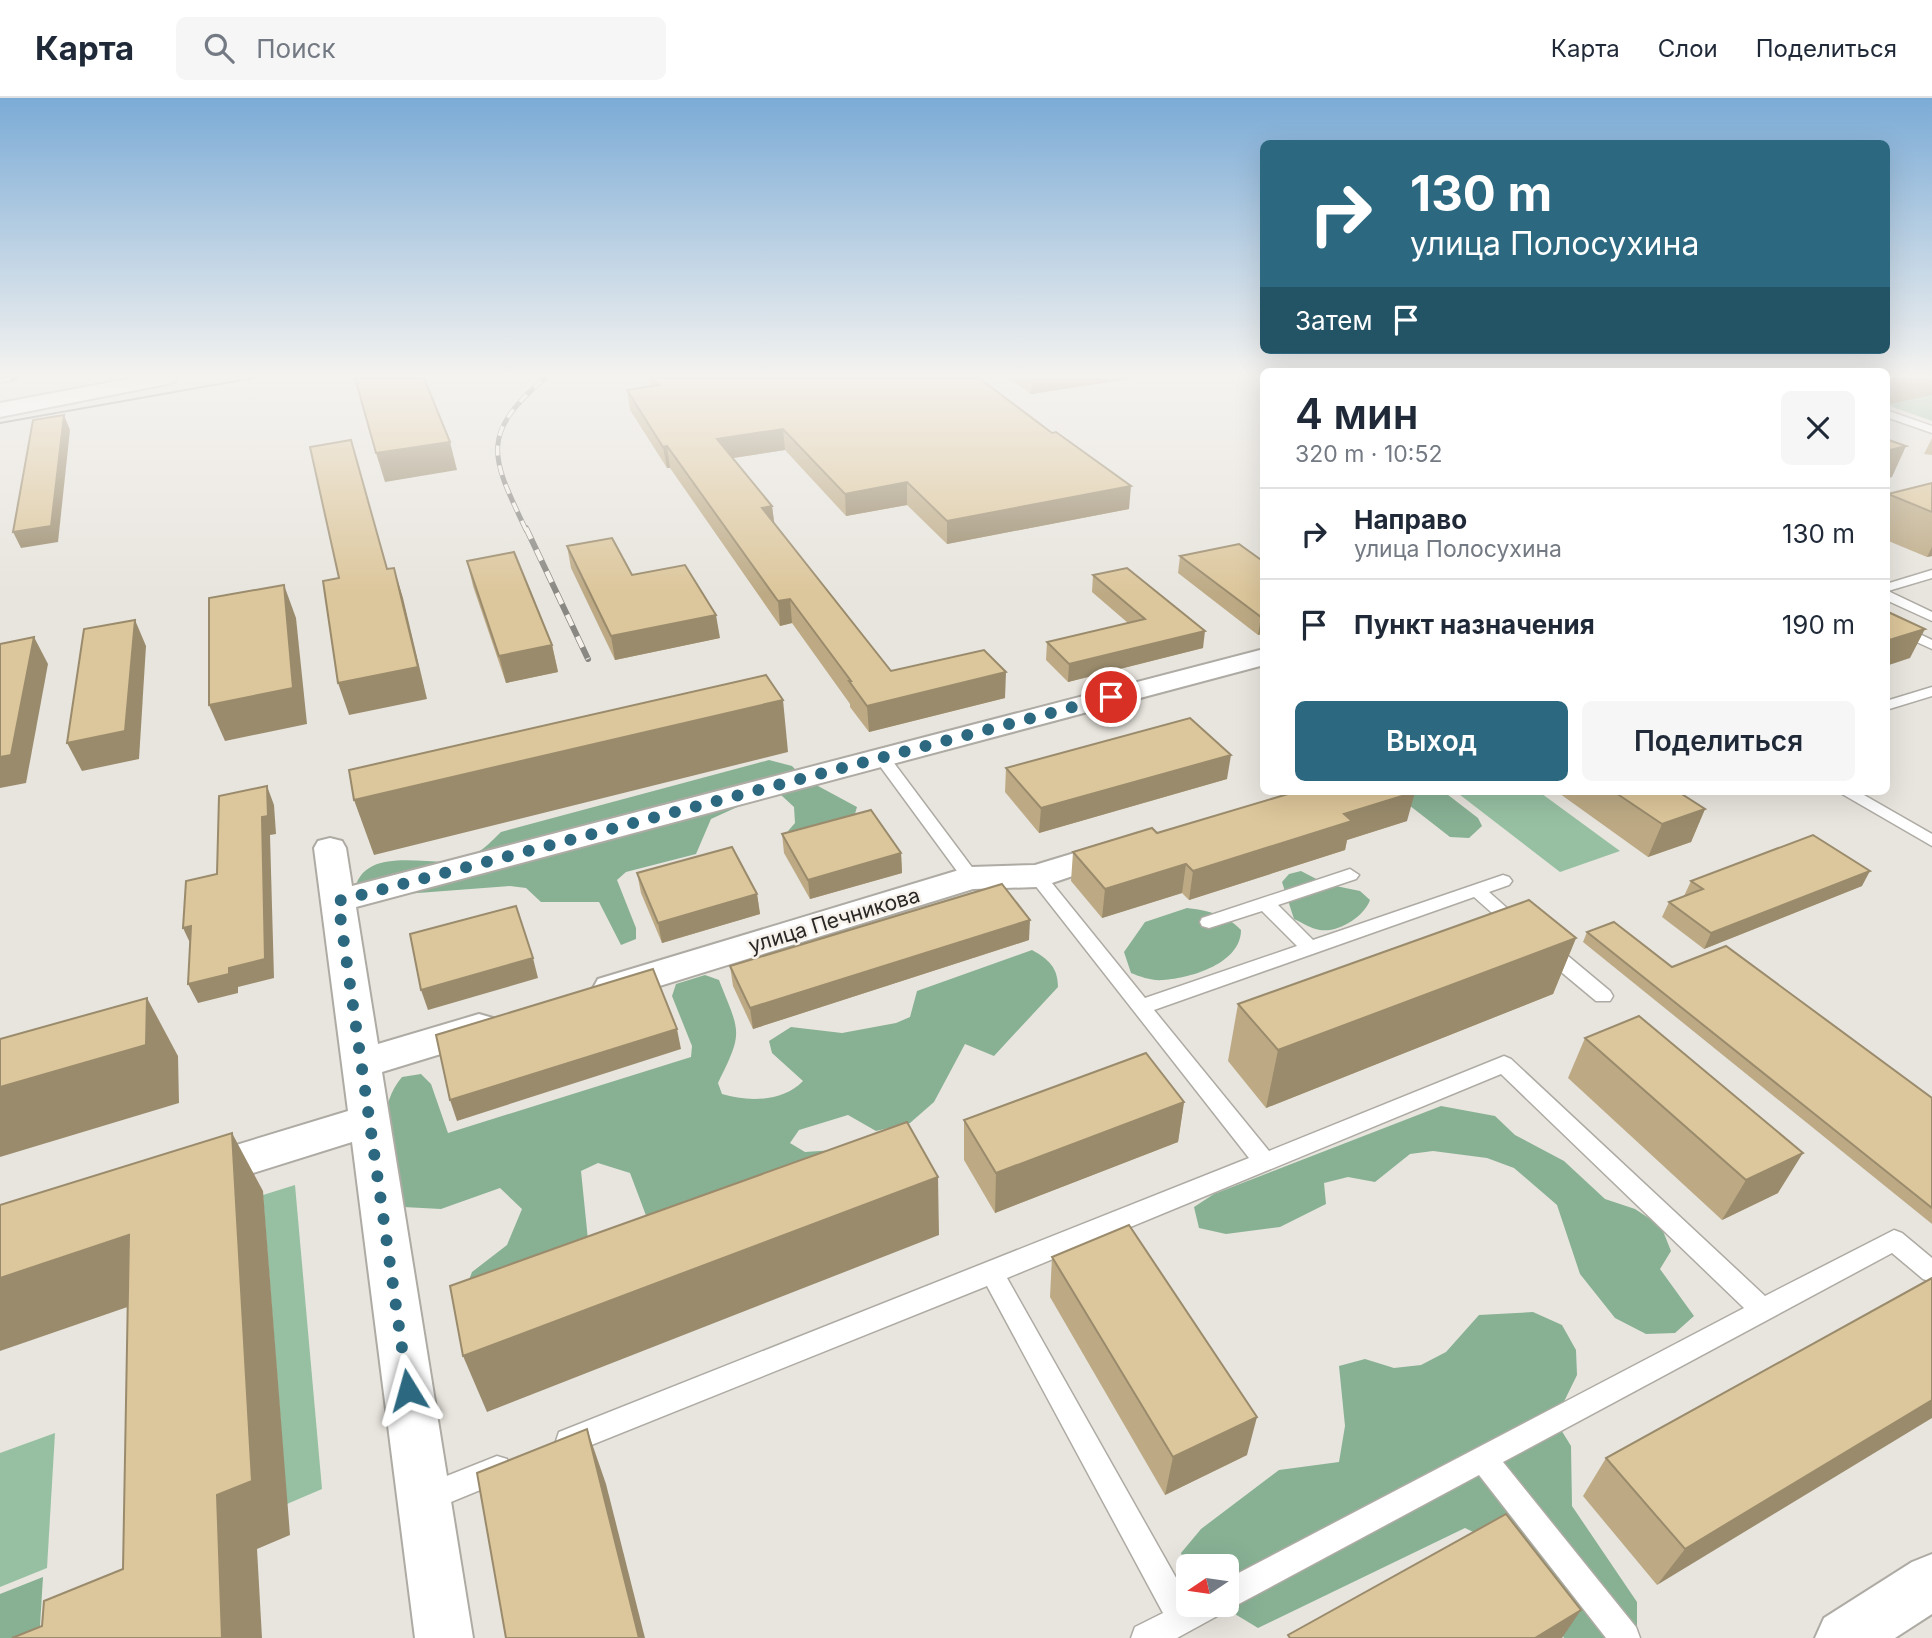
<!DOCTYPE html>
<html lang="ru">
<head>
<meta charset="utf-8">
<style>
  :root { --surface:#fff; --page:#f6f6f7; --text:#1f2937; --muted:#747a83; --line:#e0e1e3; --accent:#2c6980 }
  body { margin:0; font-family:Inter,sans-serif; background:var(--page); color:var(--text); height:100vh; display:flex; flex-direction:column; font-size:26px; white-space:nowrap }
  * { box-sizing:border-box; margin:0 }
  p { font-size:23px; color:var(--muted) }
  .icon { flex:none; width:38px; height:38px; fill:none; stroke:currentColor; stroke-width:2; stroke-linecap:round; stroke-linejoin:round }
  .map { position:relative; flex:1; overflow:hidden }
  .details { position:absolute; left:1260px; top:270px; width:630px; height:427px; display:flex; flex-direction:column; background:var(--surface); border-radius:10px; box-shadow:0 7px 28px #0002 }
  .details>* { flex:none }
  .top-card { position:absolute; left:1260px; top:42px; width:630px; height:214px; border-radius:10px; box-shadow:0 7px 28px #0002; background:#2c6980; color:#fff; overflow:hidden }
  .needle { width:46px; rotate:257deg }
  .controls { position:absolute; left:1176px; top:1456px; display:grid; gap:14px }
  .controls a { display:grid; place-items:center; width:63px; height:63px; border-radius:10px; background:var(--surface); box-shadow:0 7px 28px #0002; font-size:35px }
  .pin { position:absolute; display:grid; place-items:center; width:60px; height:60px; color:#fff; margin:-30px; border:4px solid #fff; border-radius:50%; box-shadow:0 2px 7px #0007 }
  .me { position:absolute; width:77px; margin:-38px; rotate:352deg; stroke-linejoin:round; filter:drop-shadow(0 0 5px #0008) }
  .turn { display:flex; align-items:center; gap:24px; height:147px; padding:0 35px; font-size:32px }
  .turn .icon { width:91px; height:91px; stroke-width:2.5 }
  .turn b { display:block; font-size:49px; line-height:60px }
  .then { display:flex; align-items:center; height:66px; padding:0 35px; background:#0003; gap:14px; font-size:26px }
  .round { display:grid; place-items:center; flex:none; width:74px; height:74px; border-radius:10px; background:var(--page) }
  .head { display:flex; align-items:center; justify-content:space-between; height:119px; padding:0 35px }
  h1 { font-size:42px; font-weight:600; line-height:52px }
  .button { display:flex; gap:14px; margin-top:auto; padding:14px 35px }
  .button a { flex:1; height:80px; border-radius:10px; background:var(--accent); color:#fff; font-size:28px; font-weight:600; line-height:80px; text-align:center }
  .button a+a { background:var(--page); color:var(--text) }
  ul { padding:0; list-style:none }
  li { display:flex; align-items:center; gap:21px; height:91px; padding:0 35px; border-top:2px solid var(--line) }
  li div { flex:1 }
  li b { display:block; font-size:26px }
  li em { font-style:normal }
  header { display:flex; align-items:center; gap:42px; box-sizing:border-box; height:98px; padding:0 35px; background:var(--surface); border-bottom:2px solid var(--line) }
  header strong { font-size:33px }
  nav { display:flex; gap:38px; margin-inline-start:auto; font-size:24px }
  .search { width:490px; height:63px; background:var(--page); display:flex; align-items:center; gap:18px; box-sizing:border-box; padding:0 24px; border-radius:10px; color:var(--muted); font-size:26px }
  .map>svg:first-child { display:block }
  .green { fill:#97c0a2 }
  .forest { fill:#88b194 }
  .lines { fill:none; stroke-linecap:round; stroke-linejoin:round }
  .lane-casing { stroke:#aeaba4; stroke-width:3 }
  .street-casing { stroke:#aeaba4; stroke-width:4 }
  .secondary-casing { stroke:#aeaba4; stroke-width:4 }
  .lane { fill:#fff; fill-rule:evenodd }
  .street { fill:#fff; fill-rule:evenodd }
  .secondary { fill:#fff; fill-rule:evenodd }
  .tram { stroke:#8a8883; stroke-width:2 }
  .rail-far1-casing { stroke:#8a8883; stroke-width:5 }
  .rail-casing { stroke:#8a8883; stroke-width:6 }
  .rail-far1 { stroke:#f6f2eb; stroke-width:3.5; stroke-dasharray:10; stroke-linecap:butt }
  .rail { stroke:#f6f2eb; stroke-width:4.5; stroke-dasharray:12; stroke-linecap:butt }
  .wall { fill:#bdaa85 }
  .shaded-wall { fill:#9a8b6c }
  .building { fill:#dcc69b; stroke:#9a8b6c; stroke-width:2 }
  .route { stroke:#2c6980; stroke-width:12; stroke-dasharray:0 21.6 }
  .labels { text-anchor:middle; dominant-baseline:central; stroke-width:5; stroke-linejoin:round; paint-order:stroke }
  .street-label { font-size:21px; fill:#2a2826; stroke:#f6f2eb }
</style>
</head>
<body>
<header>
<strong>Карта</strong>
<div class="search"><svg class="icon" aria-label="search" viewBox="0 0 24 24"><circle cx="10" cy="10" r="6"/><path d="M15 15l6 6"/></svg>Поиск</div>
<nav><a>Карта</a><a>Слои</a><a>Поделиться</a></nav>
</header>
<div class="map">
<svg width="1932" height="1540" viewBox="0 0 1932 1540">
  <rect width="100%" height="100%" fill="#e8e5de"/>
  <g class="green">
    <polygon points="1932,290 1932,323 1887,307"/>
    <polygon points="1455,693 1538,693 1620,753 1560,774"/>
    <polygon points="295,1087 322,1391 287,1406 263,1097"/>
    <polygon points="55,1335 47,1470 0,1489 0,1355"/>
  </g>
  <g class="forest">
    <path d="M769 662 792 668 805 681 857 709 852 726 797 739 788 733 795 725 794 709 781 697 770 694 711 721 696 756 626 774 617 782 636 830V841L621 847 599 804H541L526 790 510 788 365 799 354 795C361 747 424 767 457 763 474 761 489 746 501 734Z"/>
    <polygon points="1391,693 1443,693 1478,720 1482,728 1469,740 1450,739"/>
    <path d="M1301 773 1326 786 1360 793 1370 802C1364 819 1338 835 1320 832 1311 831 1301 824 1294 821L1282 784 1289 776Z"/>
    <path d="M1187 810C1207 812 1227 817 1241 832 1241 865 1192 880 1163 882 1152 883 1141 879 1131 875L1124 854 1145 824Z"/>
    <path d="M1032 852C1048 861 1058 869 1058 889L994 958 965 946 934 1004 910 1025 876 1033 848 1017 799 1032 790 1045 805 1054 879 1049 653 1136 630 1075 598 1065 581 1073 593 1191 458 1211 472 1174 507 1147 522 1111 500 1090 441 1111 403 1109C393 1068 370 1016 402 979L421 976 431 986 448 1035 691 959 692 948 672 898 676 886 705 877 719 882C740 935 744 933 718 985L722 996C748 1004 783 1004 803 983L772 955 769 943 791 929 842 935 896 925 910 919 917 893Z"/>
    <polygon points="1441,1008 1495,1018 1515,1037 1564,1063 1605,1101 1635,1111 1661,1128 1671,1153 1660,1171 1694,1218 1675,1235 1646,1236 1615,1220 1580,1176 1557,1107 1514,1070 1487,1060 1433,1053 1410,1056 1375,1084 1348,1079 1324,1085 1326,1106 1280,1129 1226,1136 1199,1130 1194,1109 1214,1096"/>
    <polygon points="1533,1214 1562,1227 1576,1252 1577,1277 1555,1322 1571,1348 1572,1408 1637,1504 1637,1540 1564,1540 1528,1477 1500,1447 1465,1430 1258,1530 1220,1507 1227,1507 1227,1468 1188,1468 1188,1476 1181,1455 1201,1431 1279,1372 1339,1364 1345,1328 1339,1268 1365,1261 1394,1270 1421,1267 1446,1254 1479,1217"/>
    <polygon points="43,1479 40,1528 12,1540 0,1540 0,1496"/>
  </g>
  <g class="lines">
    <g class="lane-casing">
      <g id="lane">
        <polygon points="1886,312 1932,328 1932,335 1886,319"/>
        <polygon points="1932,472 1932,480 1888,493 1932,514 1932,523 1886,502 1886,486"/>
        <polygon points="1886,520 1932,542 1932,551 1886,530"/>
        <polygon points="1932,589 1932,598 1886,612 1886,603"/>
        <polygon points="882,655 888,657 977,776 980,780 977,784 965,784 874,660"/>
        <polygon points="1837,693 1857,693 1932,736 1932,748"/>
        <path d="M1350 771 1359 777 1356 781 1278 807 1313 842 1503 777 1509 779 1512 783 1509 787 1489 794 1525 826 1523 830H1509L1474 799 1154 912 1269 1053 1504 958 1511 961 1765 1198 1894 1132 1902 1135 1932 1160V1184L1923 1181 1892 1155 1503 1364 1636 1529 1640 1540H1606L1479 1377 1237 1507 1227 1512 1223 1510 1219 1517 1177 1540H1131L1135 1529 1163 1515 987 1188 569 1356 559 1352 556 1343 559 1334 1249 1060 1031 782 1028 778 1031 774H1043L1145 900 1297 848 1262 813 1209 830 1202 828 1200 824 1202 820ZM1501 976 1744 1210 1227 1481V1507H1188V1501L1007 1180Z"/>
        <polygon points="1549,847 1556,848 1610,893 1613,898 1610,903 1596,903 1542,858 1540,853 1542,848"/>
        <polygon points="497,1358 507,1361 511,1371 507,1381 429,1413 419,1409 415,1399 419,1389"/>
      </g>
    </g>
    <g class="street-casing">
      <g id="street">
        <polygon points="1264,551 1264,567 356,809 378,946 479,916 493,920 498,930 493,940 382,974 473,1540 415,1540 352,1044 202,1091 187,1086 181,1074 187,1062 348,1013 314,750 318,743 330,740 342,743 346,750 352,788"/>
        <polygon points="1114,743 1126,746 1130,753 1126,760 1049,786 1037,789 973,791 611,903 598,899 593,890 598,881 959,772 971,769 1035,767"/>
        <polygon points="1932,1456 1932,1516 1895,1540 1815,1540 1824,1520 1912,1464"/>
      </g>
    </g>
    <g class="secondary-casing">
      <polygon id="secondary" points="133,280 177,280 174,284 167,286 0,319 0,305"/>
    </g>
    <use href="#lane" class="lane"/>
    <use href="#street" class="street"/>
    <use href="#secondary" class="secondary"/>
    <polyline class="tram" points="0,325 253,280"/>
    <g class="rail-far1-casing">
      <g id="rail-far1">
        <polyline points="0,283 16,280"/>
        <path d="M526 432C492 360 478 337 545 280"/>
      </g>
    </g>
    <g class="rail-casing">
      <polyline id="rail" points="526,430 588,561"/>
    </g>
    <use href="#rail-far1" class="rail-far1"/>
    <use href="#rail" class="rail"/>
  </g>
  <g class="wall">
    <polygon points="648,280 979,280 1129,411 947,446 907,407 846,418 785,352 733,360 772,408 774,425 891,573 1005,600 869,634 850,609 850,606 792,525 780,528 670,370 667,370 630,312 627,292 650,289"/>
    <polygon points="1008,280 1135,280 1031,296"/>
    <polygon points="1932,340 1932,357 1924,356"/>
    <polygon points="1932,385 1932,458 1927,459 1886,442 1886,399 1888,396"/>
    <polygon points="567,448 720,540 615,562 571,470"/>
    <polygon points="1180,458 1264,464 1264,535 1258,537 1178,475"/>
    <polygon points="467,463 552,547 558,574 506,585 473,488"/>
    <polygon points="1093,477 1203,550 1068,584 1046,562 1047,544 1128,525 1092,494"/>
    <polygon points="1006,670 1227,681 1039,735 1005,694"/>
    <polygon points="1556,693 1677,693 1705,711 1691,744 1648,759"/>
    <polygon points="1407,723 1347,742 1345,752 1189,802 1182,795 1102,820 1071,783 1073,754 1157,735"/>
    <polygon points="782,736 901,755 902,775 810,801 784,755"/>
    <polygon points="637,775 757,796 760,816 662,845 641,795"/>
    <polygon points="1691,783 1862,788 1704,851 1662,819 1669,804 1684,798"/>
    <polygon points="1587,834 1932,1000 1932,1126 1583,844"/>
    <polygon points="1576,840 1553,896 1266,1010 1228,963 1238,906"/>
    <polygon points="1029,842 753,931 733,888 730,868"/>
    <polygon points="1585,940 1778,1095 1722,1122 1568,980"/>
    <polygon points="1184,1004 1178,1044 995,1115 964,1062 964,1022"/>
    <polygon points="1052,1159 1247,1357 1165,1397 1050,1199"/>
    <polygon points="1932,1180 1657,1487 1583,1398 1606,1360"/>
  </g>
  <g class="shaded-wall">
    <polygon points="1032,280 1135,280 1031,296"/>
    <polygon points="1889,280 1932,280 1932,297 1886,307 1886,281"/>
    <polygon points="64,317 70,332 58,444 21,450 13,434"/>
    <polygon points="783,331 785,352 720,362 717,341"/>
    <polygon points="450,344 457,372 385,384 376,355"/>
    <polygon points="667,348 670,370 667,370 663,349"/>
    <polygon points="1906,348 1892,379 1886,381 1886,353"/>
    <polygon points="907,384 907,407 846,418 845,396"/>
    <polygon points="1131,388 1129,411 947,446 947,423"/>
    <polygon points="772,408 775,430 762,410"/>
    <polygon points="1932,449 1932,458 1927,459"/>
    <polygon points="394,470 403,500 427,601 349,617 338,585"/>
    <polygon points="284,487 296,520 307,626 225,643 209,607"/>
    <polygon points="790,501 792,525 780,528 778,503"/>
    <polygon points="716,517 720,540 615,562 611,538"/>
    <polygon points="1261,519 1264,519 1264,535 1258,537"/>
    <polygon points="135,522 146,548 139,661 82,673 67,645"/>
    <polygon points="1925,531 1910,560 1886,568 1886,543"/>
    <polygon points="1205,533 1203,550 1068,584 1069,566"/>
    <polygon points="34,539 48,566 26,685 0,690 0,659"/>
    <polygon points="552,547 558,574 506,585 499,558"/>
    <polygon points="1006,574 1005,600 869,634 867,608"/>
    <polygon points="783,602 788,654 374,757 354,702"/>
    <polygon points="1231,657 1227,681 1039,735 1041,710"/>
    <polygon points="267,688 274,707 276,736 270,737 274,880 238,889 238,895 198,905 188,886 229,870 262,719"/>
    <polygon points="1415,694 1407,723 1347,742 1345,752 1189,802 1193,773 1344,716"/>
    <polygon points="1705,711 1691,744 1648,759 1662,726"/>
    <polygon points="901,755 902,775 810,801 808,782"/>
    <polygon points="1186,766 1182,795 1102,820 1105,791"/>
    <polygon points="1870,773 1862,788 1704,851 1711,835"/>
    <polygon points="757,796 760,816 662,845 658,825"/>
    <polygon points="1030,822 1029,842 753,931 750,910"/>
    <polygon points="191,828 192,849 183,830"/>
    <polygon points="1576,840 1553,896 1266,1010 1278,952"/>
    <polygon points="533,860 538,880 428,912 421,892"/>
    <polygon points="147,900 178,958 179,1005 0,1059 0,989"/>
    <polygon points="677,931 681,951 457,1023 450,1002"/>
    <polygon points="1184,1004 1178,1044 995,1115 996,1075"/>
    <polygon points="232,1035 263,1093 290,1437 257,1451 262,1540 222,1540 217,1397"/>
    <polygon points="1803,1055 1778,1095 1722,1122 1746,1082"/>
    <polygon points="938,1079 939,1137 487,1314 463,1258"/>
    <polygon points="129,1137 168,1195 0,1253 0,1180"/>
    <polygon points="1932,1302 1932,1320 1657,1487 1685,1451"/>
    <polygon points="1257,1319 1247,1357 1165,1397 1173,1359"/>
    <polygon points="587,1331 606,1386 645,1540 639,1540"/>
    <polygon points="1581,1512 1562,1540 1535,1540"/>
  </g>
  <g class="building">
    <polygon points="355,280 424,280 450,344 376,355"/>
    <polygon points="652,280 979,280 1052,335 1056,334 1131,388 947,423 907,384 845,396 783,331 717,341 772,408 762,410 891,573 984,552 1006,574 867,608 849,583 851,583 790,501 778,503 667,348 663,349 627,292 659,287"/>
    <polygon points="64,317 51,428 13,434 33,322"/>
    <polygon points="1886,341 1906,348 1886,353"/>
    <polygon points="351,342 387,471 394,470 418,569 338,585 323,483 339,480 310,349"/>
    <polygon points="1932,385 1932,414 1888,396"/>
    <polygon points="612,440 632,477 685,467 716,517 611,538 567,448"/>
    <polygon points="1239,446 1264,464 1264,519 1261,519 1180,458"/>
    <polygon points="514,454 552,547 499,558 467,463"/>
    <polygon points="1127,470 1205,533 1069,566 1047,544 1145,521 1093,477"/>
    <polygon points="284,487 293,590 209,607 209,500"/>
    <polygon points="1886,513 1925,531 1886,543"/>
    <polygon points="135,522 125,633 67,645 84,531"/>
    <polygon points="34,539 11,657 0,659 0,546"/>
    <polygon points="766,577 783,602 354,702 349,672"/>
    <polygon points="1190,620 1231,657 1041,710 1006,670"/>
    <polygon points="267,688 268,718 262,719 265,861 229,870 229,876 188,886 191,828 183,830 186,783 217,776 219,698"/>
    <polygon points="1298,693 1413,693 1415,694 1344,716 1352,723 1193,773 1186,766 1105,791 1073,754 1152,730 1157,735"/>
    <polygon points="1613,693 1677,693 1705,711 1662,726"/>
    <polygon points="871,712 901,755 808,782 782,736"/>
    <polygon points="1813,737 1870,773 1711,835 1669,804 1703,791 1691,783"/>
    <polygon points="732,749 757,796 658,825 637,775"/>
    <polygon points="1002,786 1030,822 750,910 730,868"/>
    <polygon points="1529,802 1576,840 1278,952 1238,906"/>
    <polygon points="516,808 533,860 421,892 410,836"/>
    <polygon points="1614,824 1672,869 1726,848 1932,1000 1932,1110 1587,834"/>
    <polygon points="653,871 677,931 450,1002 436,937"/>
    <polygon points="147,900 146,947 0,989 0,941"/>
    <polygon points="1639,918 1803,1055 1746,1082 1585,940"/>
    <polygon points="1146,955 1184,1004 996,1075 964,1022"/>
    <polygon points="907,1024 938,1079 463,1258 450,1188"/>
    <polygon points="232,1035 252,1383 217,1397 222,1540 12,1540 42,1528 44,1503 123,1471 129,1137 0,1180 0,1107"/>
    <polygon points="1129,1127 1257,1319 1173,1359 1052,1159"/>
    <polygon points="1932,1180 1932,1302 1685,1451 1606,1360"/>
    <polygon points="587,1331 639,1540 506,1540 477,1375"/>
    <polygon points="1506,1416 1581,1512 1535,1540 1290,1540 1288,1537"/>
  </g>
  <linearGradient id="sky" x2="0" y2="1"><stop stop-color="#7babd6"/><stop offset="0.56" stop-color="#f5f3f0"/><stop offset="1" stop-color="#f5f3f0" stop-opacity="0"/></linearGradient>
  <rect width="1932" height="496" fill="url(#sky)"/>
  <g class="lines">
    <polyline class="route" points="408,1292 338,803 1111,599"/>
  </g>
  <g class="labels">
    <g class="street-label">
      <text transform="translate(834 822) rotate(-17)">улица Печникова</text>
    </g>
  </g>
</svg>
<div class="controls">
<a><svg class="needle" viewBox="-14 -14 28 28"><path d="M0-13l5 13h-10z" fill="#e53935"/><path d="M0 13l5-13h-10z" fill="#747a83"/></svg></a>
</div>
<div class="pin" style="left:1111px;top:599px;background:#d93025"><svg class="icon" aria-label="arrive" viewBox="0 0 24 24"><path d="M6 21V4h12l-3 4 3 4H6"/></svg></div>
<svg class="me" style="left:408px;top:1292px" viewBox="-20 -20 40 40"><path d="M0-17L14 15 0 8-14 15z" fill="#2c6980" stroke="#fff" stroke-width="4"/></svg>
<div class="top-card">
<div class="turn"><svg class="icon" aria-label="right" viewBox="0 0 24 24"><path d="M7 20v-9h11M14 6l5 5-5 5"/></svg><div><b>130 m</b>улица Полосухина</div></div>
<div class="then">Затем<svg class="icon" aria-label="arrive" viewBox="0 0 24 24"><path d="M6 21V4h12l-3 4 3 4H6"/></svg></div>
</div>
<section class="details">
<div class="head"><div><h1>4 мин</h1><p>320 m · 10:52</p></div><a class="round"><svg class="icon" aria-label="close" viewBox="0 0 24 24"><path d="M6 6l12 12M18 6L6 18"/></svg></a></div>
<ul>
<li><svg class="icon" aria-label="right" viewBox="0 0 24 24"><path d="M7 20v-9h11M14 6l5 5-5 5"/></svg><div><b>Направо</b><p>улица Полосухина</p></div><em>130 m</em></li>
<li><svg class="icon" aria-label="arrive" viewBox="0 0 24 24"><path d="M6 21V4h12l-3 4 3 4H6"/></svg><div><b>Пункт назначения</b></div><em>190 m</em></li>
</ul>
<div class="button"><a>Выход</a><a>Поделиться</a></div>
</section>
</div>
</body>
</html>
